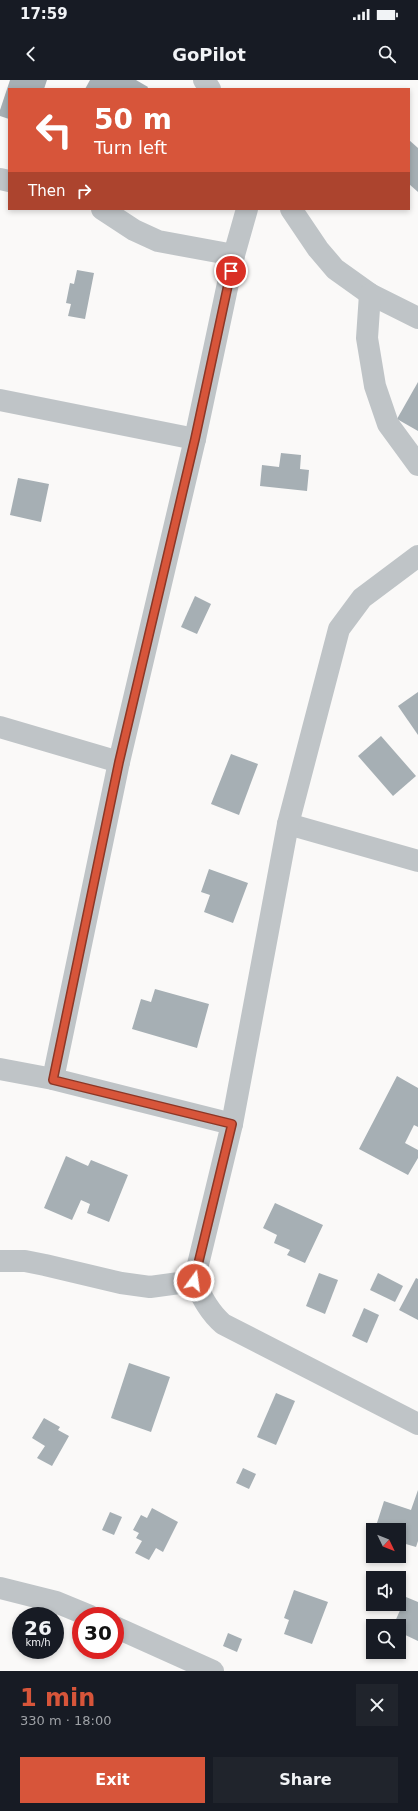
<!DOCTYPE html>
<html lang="en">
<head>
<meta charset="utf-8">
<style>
  :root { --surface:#171b24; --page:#20242c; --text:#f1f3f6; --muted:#9ea1a6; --accent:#d7553a }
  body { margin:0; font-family:"DejaVu Sans",sans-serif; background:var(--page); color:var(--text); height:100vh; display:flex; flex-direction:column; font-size:15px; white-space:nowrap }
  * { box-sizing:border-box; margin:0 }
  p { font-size:13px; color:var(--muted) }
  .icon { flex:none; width:22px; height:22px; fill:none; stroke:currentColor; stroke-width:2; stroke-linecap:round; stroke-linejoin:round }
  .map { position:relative; height:1591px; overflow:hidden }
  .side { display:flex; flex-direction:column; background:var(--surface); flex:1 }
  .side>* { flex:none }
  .guide { position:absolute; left:8px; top:8px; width:402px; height:122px; border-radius:0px; box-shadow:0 2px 6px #0003; background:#d7553a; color:#fff; overflow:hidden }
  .needle { width:26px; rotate:133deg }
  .controls { position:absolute; left:366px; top:1443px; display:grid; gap:8px }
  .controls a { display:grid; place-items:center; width:40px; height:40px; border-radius:0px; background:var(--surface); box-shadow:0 2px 6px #0003; font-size:20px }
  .speed { position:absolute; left:12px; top:1527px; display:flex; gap:8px; font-size:20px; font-weight:700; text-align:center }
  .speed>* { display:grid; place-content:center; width:52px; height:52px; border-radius:50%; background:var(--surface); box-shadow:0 2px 6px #0003; line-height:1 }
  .speed small { font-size:10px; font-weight:400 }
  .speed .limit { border:6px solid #d22; background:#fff; color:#111 }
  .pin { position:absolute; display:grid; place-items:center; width:34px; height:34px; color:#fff; margin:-17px; border:2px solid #fff; border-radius:50%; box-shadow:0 1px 4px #0007 }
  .me { position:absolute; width:44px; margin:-22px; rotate:14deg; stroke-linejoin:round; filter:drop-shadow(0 0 3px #0008) }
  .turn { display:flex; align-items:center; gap:14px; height:84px; padding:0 20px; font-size:18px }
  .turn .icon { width:52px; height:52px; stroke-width:2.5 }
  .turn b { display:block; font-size:28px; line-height:34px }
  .then { display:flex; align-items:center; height:38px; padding:0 20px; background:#0003; gap:8px; font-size:15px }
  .round { display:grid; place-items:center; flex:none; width:42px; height:42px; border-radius:0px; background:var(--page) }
  .overview { display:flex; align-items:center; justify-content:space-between; height:68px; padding:0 20px }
  h1 { font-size:24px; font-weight:800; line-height:30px; color:var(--accent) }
  .primary-button { display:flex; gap:8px; margin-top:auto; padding:8px 20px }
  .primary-button a { flex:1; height:46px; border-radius:0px; background:var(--accent); color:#fff; font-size:16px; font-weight:800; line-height:46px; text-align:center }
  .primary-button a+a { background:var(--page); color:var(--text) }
  .status { display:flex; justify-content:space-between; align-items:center; height:28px; padding:0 20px; background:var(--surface); direction:ltr }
  .status svg { height:11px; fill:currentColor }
  header { display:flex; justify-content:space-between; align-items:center; height:52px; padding:0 20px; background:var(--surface); font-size:18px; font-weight:800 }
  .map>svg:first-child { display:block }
  .building { fill:#a6afb4 }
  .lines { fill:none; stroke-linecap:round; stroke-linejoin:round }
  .minor { stroke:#bfc4c7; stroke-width:22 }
  .route-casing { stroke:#8c3726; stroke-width:10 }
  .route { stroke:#d7553a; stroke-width:7 }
</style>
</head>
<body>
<div class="status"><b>17:59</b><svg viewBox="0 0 49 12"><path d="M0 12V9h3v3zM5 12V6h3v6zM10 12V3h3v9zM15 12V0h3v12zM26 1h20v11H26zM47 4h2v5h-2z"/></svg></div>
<header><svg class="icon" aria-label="back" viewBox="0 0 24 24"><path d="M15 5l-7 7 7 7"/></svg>GoPilot<svg class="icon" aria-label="search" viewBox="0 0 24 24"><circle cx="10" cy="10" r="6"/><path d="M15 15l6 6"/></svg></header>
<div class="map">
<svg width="418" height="1591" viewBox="0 0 418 1591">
  <rect width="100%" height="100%" fill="#faf9f8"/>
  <g class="building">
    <polygon points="10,0 47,0 44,9 9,9 9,39 0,36 0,30"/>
    <polygon points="90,0 136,0 148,7 147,9 85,9"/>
    <polygon points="409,60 418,68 418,112 409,104"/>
    <polygon points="77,190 94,193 85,239 68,236 71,224 66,223 70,203 74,204"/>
    <polygon points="418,302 418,351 397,339"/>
    <polygon points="281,373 301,375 300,389 309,390 307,411 260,406 262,385 279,387"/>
    <polygon points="18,398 49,404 41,442 10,435"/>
    <polygon points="195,516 211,524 197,554 181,547"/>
    <polygon points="418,612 418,655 398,626"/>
    <polygon points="381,656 416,696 393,716 358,676"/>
    <polygon points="231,674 258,684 239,735 211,724"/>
    <polygon points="209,789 248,803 233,843 204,832 210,815 201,812"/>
    <polygon points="155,909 209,924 197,968 132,949 141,919 151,922"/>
    <polygon points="397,996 418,1008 418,1047 414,1045 405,1063 418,1070 418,1078 408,1095 359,1069"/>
    <polygon points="66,1076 88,1086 91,1080 128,1095 109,1142 87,1133 90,1124 81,1120 72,1140 44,1128"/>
    <polygon points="275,1123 323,1145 305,1183 287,1175 290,1170 274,1163 277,1155 263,1148"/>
    <polygon points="319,1193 338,1200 325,1234 306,1226"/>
    <polygon points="378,1193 403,1206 395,1222 370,1210"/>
    <polygon points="416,1198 418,1199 418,1240 399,1230"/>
    <polygon points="364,1228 379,1235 367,1263 352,1256"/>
    <polygon points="129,1283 170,1297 151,1352 111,1338"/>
    <polygon points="276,1313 295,1321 276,1365 257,1357"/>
    <polygon points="44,1338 60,1347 58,1350 69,1356 52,1386 37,1378 45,1366 32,1358"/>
    <polygon points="243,1388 256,1394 249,1409 236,1403"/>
    <polygon points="418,1410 418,1461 416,1467 399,1462 399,1450 388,1450 376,1446 384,1421 411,1430"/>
    <polygon points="152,1428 178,1442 163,1472 156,1468 149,1480 135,1473 142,1461 136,1458 139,1453 133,1450 141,1435 147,1438"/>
    <polygon points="110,1432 122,1437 114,1455 102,1450"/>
    <polygon points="294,1510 328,1522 312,1564 284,1554 289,1540 284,1538"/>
    <polygon points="406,1517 418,1522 418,1561 399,1552 399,1546 393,1546"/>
    <polygon points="228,1553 242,1559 237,1572 223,1566"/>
  </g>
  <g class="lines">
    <g class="minor">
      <polyline points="204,0 210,9"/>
      <polyline points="0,99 9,101"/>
      <polyline points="102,129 134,150 158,161 234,175"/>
      <path d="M247 129 234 175 195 359 119 682 53 999 232 1044 194 1201C202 1217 209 1232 223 1244L418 1344"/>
      <polyline points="291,129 318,169 335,189 370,214 418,238"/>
      <polyline points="370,214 367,258 375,306 388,344 418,385"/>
      <polyline points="0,320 195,359"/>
      <polyline points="0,647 119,682"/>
      <polyline points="288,744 418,781"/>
      <polyline points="0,989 53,999"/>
      <polyline points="232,1044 288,744 339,549 362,518 418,476"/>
      <polyline points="0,1181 25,1181 45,1185 121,1203 150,1207 194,1201"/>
      <polyline points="0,1508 56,1522 90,1536"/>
      <polyline points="115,1547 213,1591"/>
    </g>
  </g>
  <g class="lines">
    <g class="route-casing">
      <polyline id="route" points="194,1201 232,1044 53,1000 119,682 195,359 231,191"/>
    </g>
    <use href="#route" class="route"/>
  </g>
</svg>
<div class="controls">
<a><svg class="needle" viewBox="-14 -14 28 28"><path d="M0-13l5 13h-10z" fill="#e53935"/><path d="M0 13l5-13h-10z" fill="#9ea1a6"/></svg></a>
<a><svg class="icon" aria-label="sound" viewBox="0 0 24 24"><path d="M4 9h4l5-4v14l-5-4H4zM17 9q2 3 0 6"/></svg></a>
<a><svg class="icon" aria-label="search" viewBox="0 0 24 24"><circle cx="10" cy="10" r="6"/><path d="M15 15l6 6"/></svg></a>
</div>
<div class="speed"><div>26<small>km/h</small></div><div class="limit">30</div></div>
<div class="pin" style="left:231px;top:191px;background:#d93025"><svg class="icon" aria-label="arrive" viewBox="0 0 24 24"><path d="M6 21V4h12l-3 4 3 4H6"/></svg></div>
<svg class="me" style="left:194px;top:1201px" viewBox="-20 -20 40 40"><circle r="17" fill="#d7553a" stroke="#fff" stroke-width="3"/><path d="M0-11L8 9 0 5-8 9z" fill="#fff"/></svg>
<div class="guide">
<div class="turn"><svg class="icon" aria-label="left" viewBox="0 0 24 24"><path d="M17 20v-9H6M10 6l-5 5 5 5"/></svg><div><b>50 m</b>Turn left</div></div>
<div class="then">Then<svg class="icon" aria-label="right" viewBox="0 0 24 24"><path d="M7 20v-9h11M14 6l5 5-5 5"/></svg></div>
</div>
</div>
<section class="side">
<div class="overview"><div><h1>1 min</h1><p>330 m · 18:00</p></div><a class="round"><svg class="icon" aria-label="close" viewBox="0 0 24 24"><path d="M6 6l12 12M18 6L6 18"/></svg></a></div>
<div class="primary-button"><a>Exit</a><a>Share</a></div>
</section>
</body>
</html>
